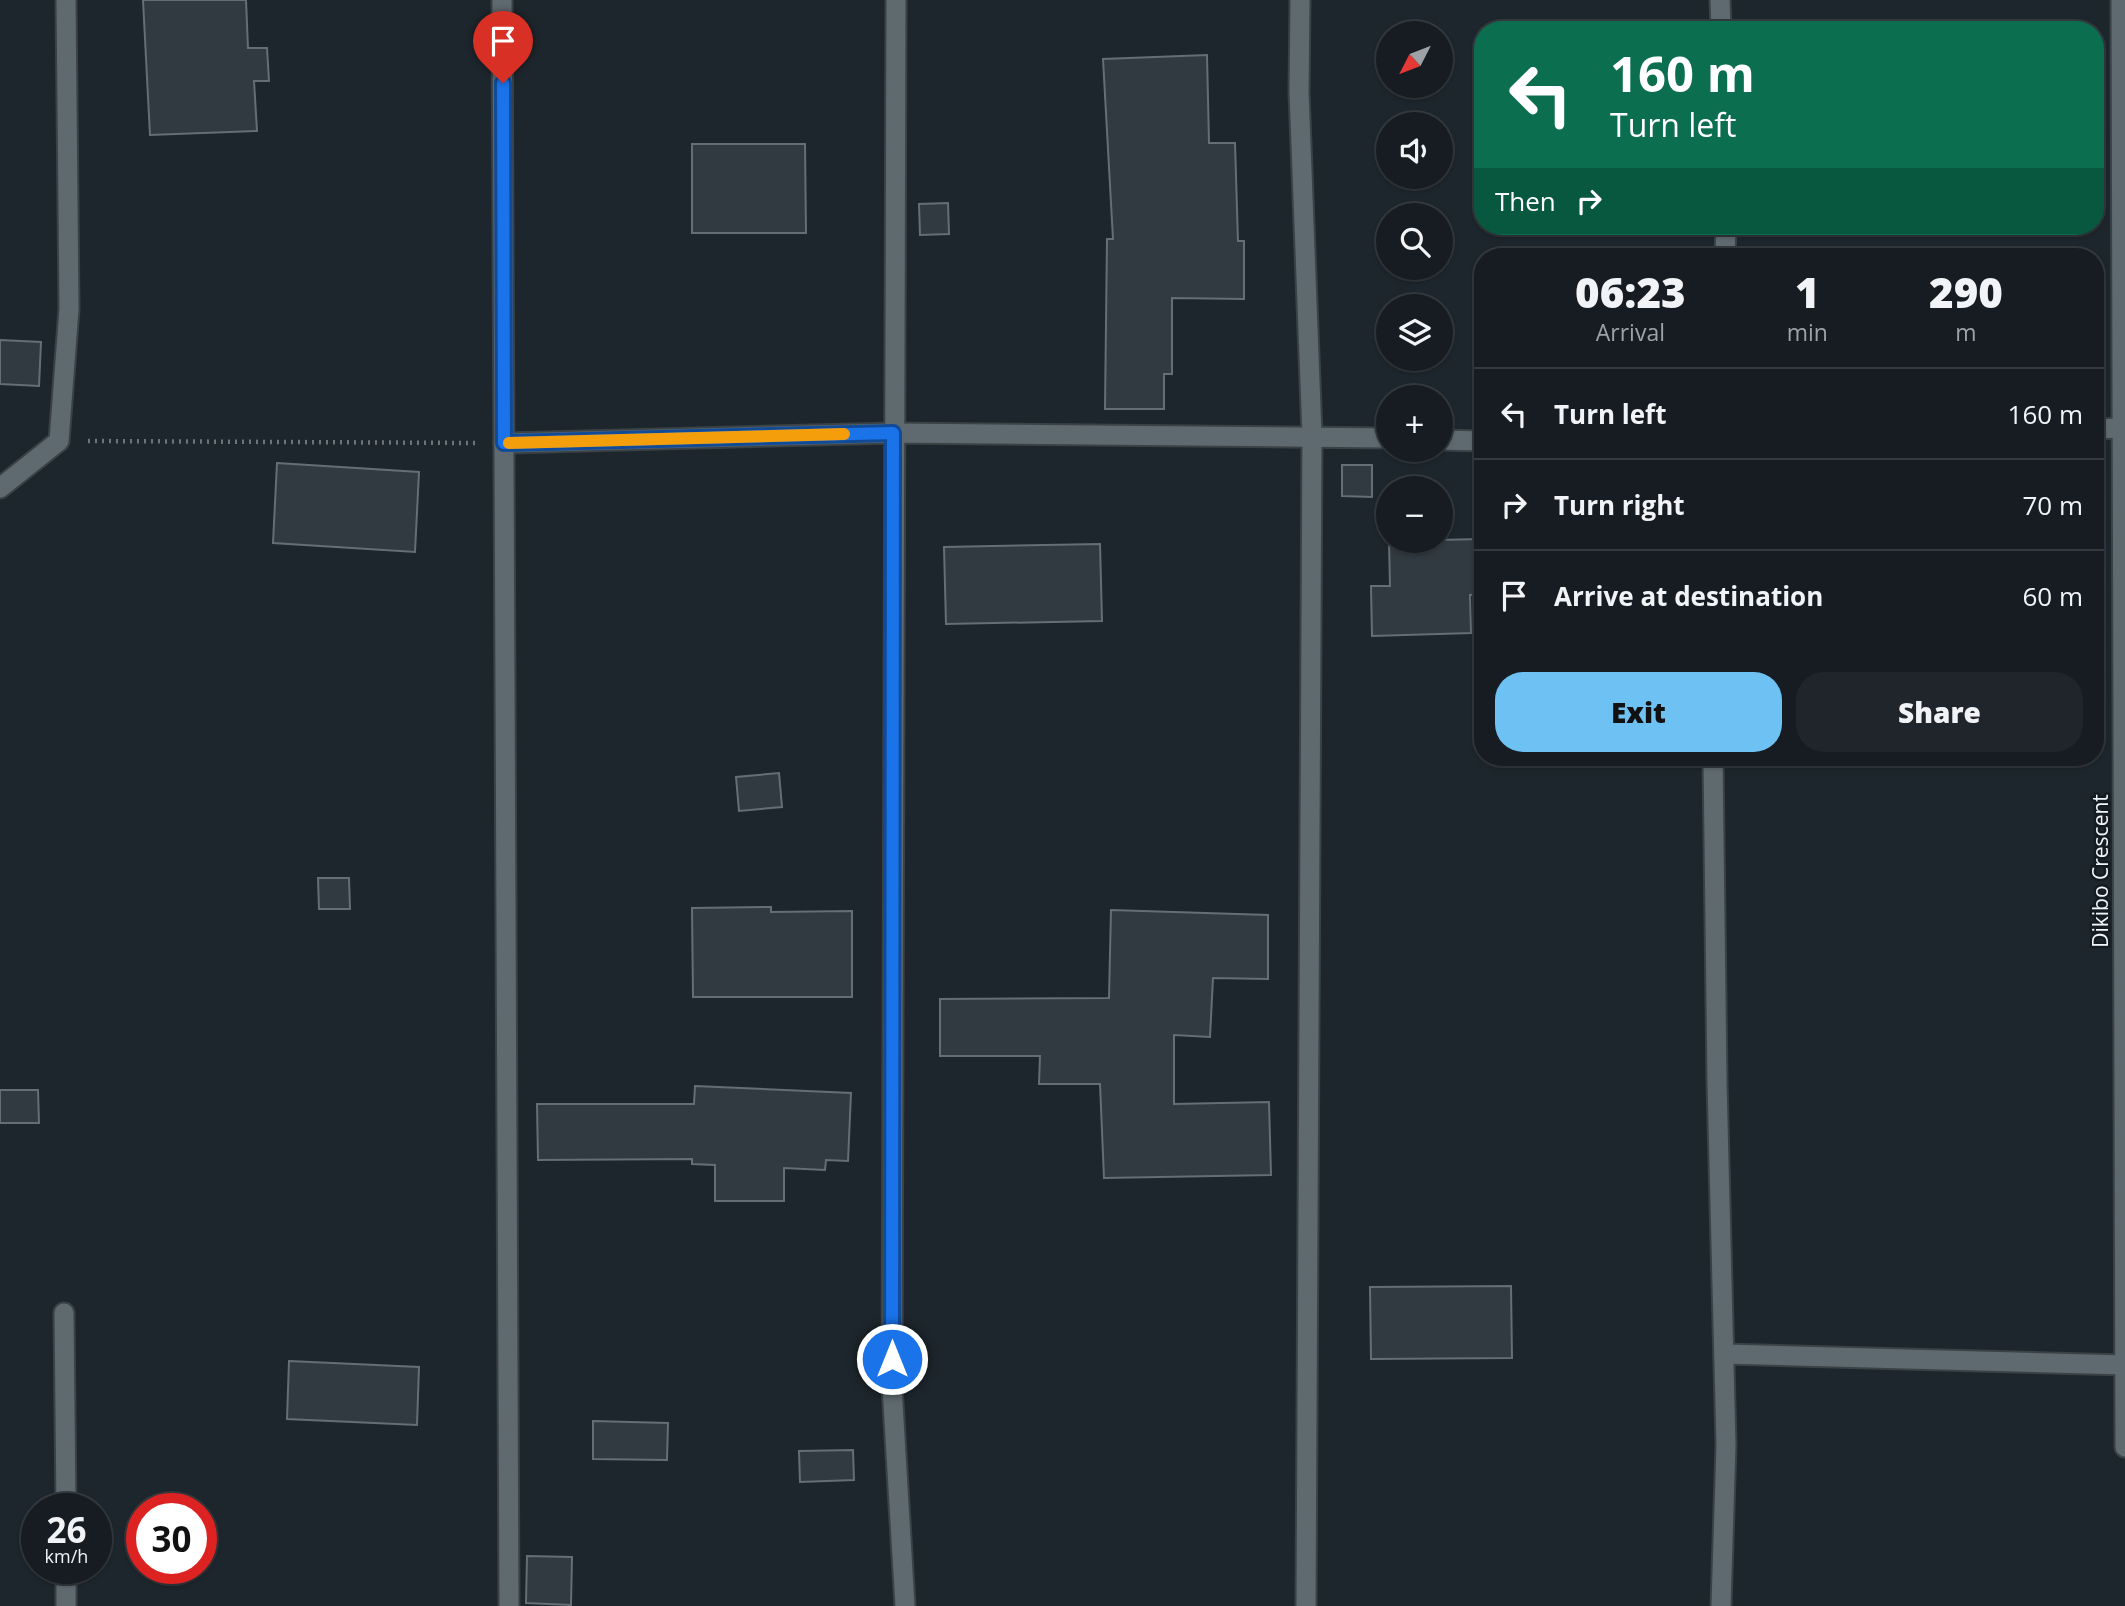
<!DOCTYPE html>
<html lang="en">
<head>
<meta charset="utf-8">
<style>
  :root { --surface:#161c21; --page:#1f252a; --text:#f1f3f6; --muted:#9ea1a5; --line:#353a3f; --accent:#6ec2f3 }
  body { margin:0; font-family:"Open Sans",sans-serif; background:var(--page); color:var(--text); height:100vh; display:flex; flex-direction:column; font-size:26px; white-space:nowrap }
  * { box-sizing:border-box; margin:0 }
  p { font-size:23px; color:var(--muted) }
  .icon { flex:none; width:38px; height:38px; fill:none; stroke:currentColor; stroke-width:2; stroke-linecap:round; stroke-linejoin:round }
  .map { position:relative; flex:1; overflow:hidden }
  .side { position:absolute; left:1474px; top:248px; width:630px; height:518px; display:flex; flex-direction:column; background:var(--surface); border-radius:28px; box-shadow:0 2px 5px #0004,0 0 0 2px var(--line) }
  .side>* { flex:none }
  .top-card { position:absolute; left:1474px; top:21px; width:630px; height:214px; border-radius:28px; box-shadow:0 2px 5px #0004,0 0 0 2px var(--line); background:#0b6e4f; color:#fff; overflow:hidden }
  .needle { width:46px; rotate:228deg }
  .tools { position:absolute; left:1376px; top:21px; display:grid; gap:14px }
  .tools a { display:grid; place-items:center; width:77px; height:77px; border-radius:50%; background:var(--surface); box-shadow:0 2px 5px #0004,0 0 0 2px var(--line); font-size:35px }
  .speed { position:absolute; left:21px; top:1493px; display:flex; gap:14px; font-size:35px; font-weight:700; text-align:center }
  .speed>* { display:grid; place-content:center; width:91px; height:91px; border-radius:50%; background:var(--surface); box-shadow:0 2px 5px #0004,0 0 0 2px var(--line); line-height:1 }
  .speed small { font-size:18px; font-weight:400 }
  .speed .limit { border:10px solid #d22; background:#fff; color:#111 }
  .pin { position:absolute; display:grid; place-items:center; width:60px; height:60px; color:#fff; margin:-72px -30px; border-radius:50% 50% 50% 0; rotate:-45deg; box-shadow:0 0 7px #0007 }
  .pin .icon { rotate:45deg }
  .me { position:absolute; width:77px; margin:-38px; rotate:0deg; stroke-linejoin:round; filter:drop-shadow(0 0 5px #0008) }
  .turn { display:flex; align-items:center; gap:24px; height:147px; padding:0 21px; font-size:32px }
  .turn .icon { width:91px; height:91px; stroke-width:2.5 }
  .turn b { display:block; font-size:49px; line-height:60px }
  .then { display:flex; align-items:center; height:66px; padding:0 21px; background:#0003; gap:14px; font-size:26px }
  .eta { display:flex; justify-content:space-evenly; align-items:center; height:119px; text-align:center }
  .eta b { font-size:42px; font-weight:800; line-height:49px }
  .primary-button { display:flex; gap:14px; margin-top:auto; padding:14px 21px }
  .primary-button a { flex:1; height:80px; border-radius:28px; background:var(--accent); color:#111; font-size:28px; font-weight:800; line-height:80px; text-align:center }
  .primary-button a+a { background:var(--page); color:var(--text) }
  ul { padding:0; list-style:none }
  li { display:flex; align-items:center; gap:21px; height:91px; padding:0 21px; border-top:2px solid var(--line) }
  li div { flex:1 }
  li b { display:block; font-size:26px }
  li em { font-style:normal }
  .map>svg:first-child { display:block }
  .building { fill:#313a40; stroke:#646e75; stroke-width:2 }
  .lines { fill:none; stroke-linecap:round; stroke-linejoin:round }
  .minor-casing { stroke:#3a4246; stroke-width:23 }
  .path { stroke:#6d757a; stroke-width:4.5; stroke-dasharray:2 5; stroke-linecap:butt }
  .minor { stroke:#5f6a70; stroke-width:19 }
  .route-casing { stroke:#114b97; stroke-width:18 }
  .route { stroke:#1a73e8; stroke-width:12 }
  .slow { stroke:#f59e0b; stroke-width:12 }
  .labels { text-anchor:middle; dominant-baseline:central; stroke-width:5; stroke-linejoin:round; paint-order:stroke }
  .street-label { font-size:21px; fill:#eff5f9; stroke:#141c22 }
</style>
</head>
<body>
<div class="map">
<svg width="2125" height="1606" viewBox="0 0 2125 1606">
  <rect width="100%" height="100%" fill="#1d262c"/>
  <g class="building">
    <polygon points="143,0 246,0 248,48 267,48 269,81 254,81 257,131 150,135"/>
    <polygon points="1207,55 1209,143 1235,143 1238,241 1244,241 1244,299 1172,298 1172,374 1164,374 1164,409 1105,409 1107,239 1113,239 1103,59"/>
    <polygon points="692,144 805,144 806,233 692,233"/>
    <polygon points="948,203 949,234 920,235 919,204"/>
    <polygon points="0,340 41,342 39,386 0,384"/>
    <polygon points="277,463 419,472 415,552 273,543"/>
    <polygon points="1342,465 1372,465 1372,497 1342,496"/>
    <polygon points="1482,539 1482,594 1470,595 1471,633 1372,636 1371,586 1390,586 1389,541"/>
    <polygon points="1100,544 1102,621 946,624 944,547"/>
    <polygon points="779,773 782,807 739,811 736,777"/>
    <polygon points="318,878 349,878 350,909 319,909"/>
    <polygon points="771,907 771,912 852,911 852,997 693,997 692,908"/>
    <polygon points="1111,910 1268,915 1268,979 1213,978 1210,1037 1174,1035 1174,1104 1269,1102 1271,1175 1104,1178 1100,1084 1039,1084 1040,1056 940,1056 940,999 1109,998"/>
    <polygon points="695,1086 851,1093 848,1161 826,1160 825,1170 784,1168 784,1201 715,1201 715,1165 692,1164 692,1159 538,1160 537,1104 694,1104"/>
    <polygon points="0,1090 38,1090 39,1123 0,1123"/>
    <polygon points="1511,1286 1512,1358 1371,1359 1370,1287"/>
    <polygon points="289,1361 419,1367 417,1425 287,1419"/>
    <polygon points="593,1421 668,1423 667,1460 593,1459"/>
    <polygon points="853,1450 854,1480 800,1482 799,1451"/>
    <polygon points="527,1556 572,1557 571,1605 526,1603"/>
  </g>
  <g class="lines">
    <g class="minor-casing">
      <g id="minor">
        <polyline points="502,0 509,1606"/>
        <polyline points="896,0 892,1386 905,1606"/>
        <polyline points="1300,0 1299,92 1312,435 1306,1606"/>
        <polyline points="1720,0 1721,30"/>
        <polyline points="2121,0 2125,1447"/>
        <polyline points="1725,257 1726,226"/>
        <polyline points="2095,429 2122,428"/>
        <polyline points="1440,440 1482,441"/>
        <polyline points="504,443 893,433 1388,438"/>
        <polyline points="0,488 59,441 69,309 66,0"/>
        <polyline points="1713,758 1717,1082 1726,1445 1721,1606"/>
        <polyline points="64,1313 66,1508"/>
        <polyline points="1724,1354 2125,1365"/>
        <polyline points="66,1568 66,1606"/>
      </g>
    </g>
    <polyline class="path" points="88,441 475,443"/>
    <use href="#minor" class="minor"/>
  </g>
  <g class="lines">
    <g class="route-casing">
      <polyline id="route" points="503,83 504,443 893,433 892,1359"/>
    </g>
    <use href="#route" class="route"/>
    <polyline class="slow" points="509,443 844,434"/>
  </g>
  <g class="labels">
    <g class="street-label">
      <text transform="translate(2100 871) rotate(-90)">Dikibo Crescent</text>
    </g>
  </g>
</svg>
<div class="tools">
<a><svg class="needle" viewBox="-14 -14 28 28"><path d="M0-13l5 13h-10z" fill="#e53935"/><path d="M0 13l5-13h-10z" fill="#9ea1a5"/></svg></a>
<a><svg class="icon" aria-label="sound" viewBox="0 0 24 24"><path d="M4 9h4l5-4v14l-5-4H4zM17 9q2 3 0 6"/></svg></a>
<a><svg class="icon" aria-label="search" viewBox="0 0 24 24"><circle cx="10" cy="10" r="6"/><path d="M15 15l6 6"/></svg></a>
<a><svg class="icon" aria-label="layers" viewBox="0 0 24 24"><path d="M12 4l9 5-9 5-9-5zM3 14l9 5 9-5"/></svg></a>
<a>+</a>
<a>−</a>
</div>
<div class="speed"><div>26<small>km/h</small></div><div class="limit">30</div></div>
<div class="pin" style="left:503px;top:83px;background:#d93025"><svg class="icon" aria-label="arrive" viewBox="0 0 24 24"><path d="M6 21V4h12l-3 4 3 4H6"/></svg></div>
<svg class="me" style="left:892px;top:1359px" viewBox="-20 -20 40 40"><circle r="17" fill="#1a73e8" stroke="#fff" stroke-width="3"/><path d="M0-11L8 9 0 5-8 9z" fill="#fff"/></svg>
<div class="top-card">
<div class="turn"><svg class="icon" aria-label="left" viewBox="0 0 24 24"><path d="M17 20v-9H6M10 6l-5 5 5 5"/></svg><div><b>160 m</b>Turn left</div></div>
<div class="then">Then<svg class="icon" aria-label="right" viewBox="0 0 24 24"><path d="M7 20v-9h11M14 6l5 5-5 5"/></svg></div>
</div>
<section class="side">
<div class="eta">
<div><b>06:23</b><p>Arrival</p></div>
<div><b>1</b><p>min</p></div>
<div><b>290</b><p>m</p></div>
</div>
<ul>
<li><svg class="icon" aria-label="left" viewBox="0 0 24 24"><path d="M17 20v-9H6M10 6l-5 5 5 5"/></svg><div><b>Turn left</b></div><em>160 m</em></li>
<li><svg class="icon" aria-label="right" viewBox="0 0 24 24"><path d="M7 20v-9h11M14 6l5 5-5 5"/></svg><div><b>Turn right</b></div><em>70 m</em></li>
<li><svg class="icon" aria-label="arrive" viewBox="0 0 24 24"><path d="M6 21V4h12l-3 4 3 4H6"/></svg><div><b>Arrive at destination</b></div><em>60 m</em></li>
</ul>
<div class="primary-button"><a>Exit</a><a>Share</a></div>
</section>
</div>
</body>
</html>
